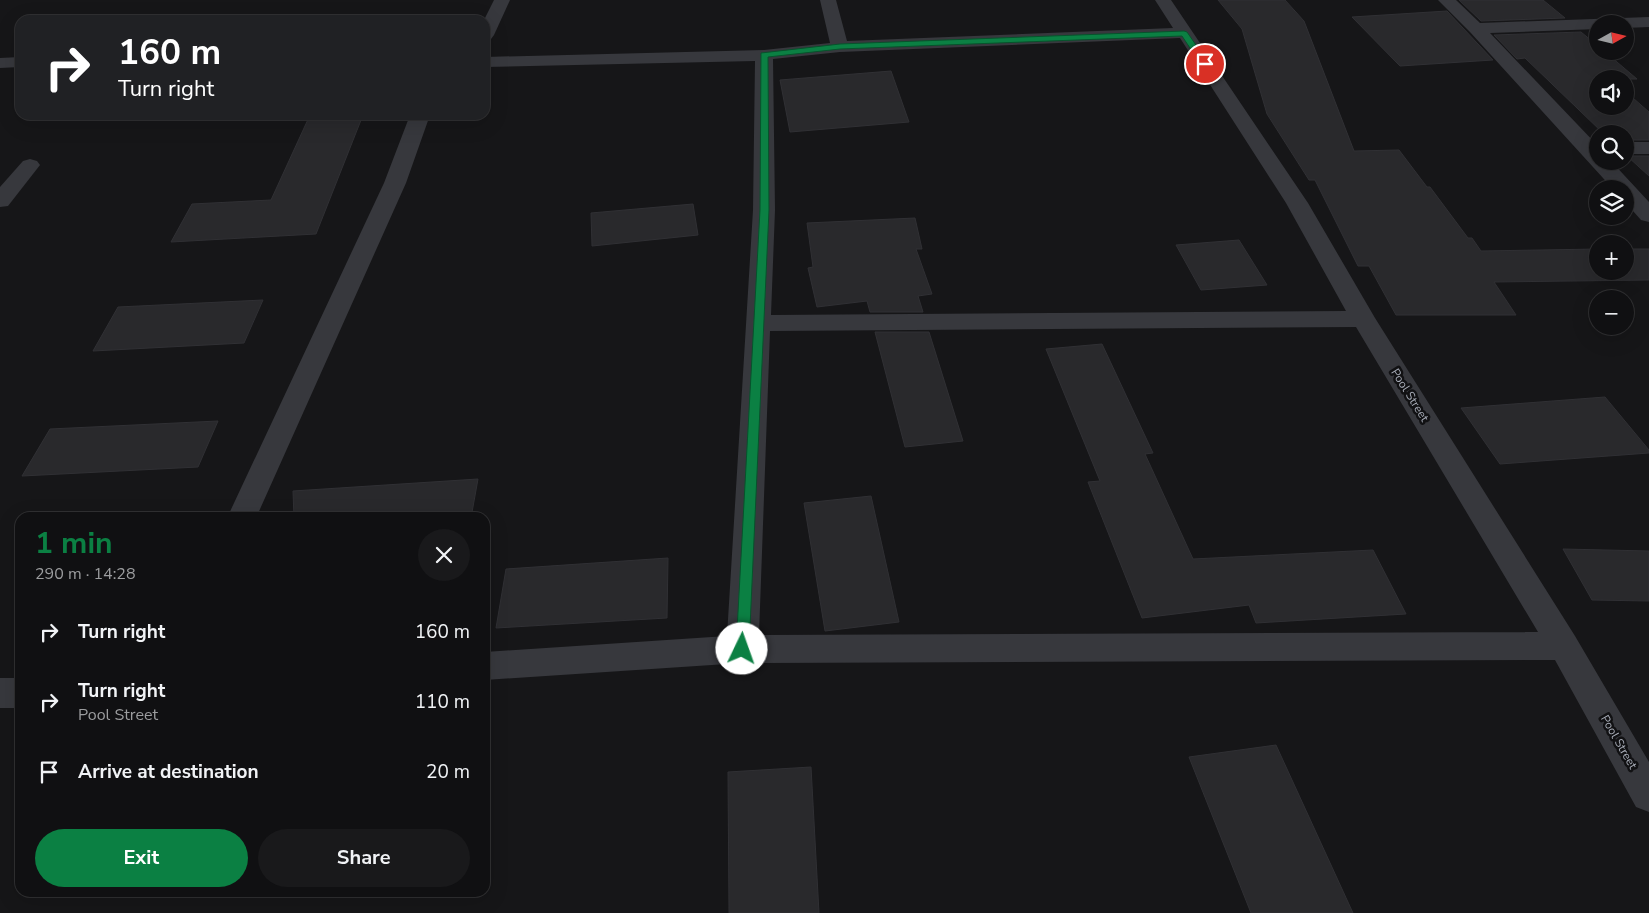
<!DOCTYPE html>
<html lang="en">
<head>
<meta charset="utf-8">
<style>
  :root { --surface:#101012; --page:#19191b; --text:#f1f3f6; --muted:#9c9d9f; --line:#303032; --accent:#0b8043 }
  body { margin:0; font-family:"Nunito Sans",sans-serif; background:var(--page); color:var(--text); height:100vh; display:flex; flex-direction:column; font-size:19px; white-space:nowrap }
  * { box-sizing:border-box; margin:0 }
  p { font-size:16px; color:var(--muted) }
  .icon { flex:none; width:28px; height:28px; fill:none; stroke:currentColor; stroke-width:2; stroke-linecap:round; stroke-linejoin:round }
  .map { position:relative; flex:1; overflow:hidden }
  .side { position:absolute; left:15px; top:512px; width:475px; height:385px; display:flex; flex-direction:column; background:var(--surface); border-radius:15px; box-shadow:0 5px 20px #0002,0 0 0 1px var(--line) }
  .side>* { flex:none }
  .hud { position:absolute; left:15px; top:15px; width:475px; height:105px; border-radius:15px; box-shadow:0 5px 20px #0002,0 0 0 1px var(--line); background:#202124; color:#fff; overflow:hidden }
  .needle { width:32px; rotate:82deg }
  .tools { position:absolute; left:1589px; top:15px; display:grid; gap:10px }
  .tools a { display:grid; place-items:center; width:45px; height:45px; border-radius:50%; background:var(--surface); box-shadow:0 5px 20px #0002,0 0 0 1px var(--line); font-size:25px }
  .pin { position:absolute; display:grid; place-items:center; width:42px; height:42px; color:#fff; margin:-21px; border:2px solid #fff; border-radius:50%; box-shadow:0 1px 5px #0007 }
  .me { position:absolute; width:55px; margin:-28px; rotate:3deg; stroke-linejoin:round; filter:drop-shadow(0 0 4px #0008) }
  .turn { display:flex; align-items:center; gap:18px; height:105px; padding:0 20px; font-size:22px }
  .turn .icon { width:65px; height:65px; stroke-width:2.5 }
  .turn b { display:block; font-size:35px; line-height:42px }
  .round { display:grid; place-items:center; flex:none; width:52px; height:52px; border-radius:26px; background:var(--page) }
  .headline { display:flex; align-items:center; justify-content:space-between; height:85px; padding:0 20px }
  h1 { font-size:30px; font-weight:700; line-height:38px; color:var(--accent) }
  .cta { display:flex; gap:10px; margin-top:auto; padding:10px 20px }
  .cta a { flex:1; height:58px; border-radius:30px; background:var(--accent); color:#fff; font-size:20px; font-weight:700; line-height:58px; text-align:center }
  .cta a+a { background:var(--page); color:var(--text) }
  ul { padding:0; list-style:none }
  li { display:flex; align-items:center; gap:15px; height:70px; padding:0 20px }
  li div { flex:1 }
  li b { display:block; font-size:19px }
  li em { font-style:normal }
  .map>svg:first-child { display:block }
  .building { fill:#29292c; stroke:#303034 }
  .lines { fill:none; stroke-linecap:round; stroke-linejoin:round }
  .minor { fill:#37383d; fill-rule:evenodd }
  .route { fill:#0b8043; stroke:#07532c }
  .labels { text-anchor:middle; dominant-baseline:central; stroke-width:5; stroke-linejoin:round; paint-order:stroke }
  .street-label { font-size:12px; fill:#a8adb8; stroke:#111113 }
</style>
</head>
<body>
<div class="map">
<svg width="1649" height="913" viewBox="0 0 1649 913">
  <rect width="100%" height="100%" fill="#161618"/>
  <g class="building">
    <polygon points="1218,0 1285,0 1304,21 1354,151 1399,150 1427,187 1430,187 1468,238 1472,238 1481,251 1598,249 1598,271 1625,271 1625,249 1649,249 1649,280 1494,282 1516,315 1396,315 1369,266 1358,266 1315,180 1309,180 1267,114 1242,29"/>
    <polygon points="1459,0 1543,0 1565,18 1481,21"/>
    <polygon points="1447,11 1493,60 1400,66 1352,17"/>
    <polygon points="1581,32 1598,46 1598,51 1604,51 1637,79 1598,79 1598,106 1625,106 1625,91 1649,112 1649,140 1625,140 1625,134 1604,134 1525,58 1517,59 1494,35"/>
    <polygon points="891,71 909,122 790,132 780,80"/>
    <polygon points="310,115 363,115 316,234 171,242 192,204 271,200"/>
    <polygon points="1627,156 1649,156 1649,176"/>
    <polygon points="693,204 698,235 592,246 591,213"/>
    <polygon points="915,218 922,249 916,249 932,294 918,296 923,312 870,312 867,301 817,307 808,268 813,267 807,223"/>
    <polygon points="1239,240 1267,285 1201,290 1176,245"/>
    <polygon points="263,300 244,343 93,351 118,307"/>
    <polygon points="875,332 929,332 963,441 905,447"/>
    <polygon points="1102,344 1153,453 1145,454 1193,559 1373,550 1406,614 1256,623 1249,605 1142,618 1088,482 1100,481 1046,349"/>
    <polygon points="1605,397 1649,450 1649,453 1500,464 1461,408"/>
    <polygon points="218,421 198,467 22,476 50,429"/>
    <polygon points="478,479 471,518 294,518 293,491"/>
    <polygon points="871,496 899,622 825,631 804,503"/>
    <polygon points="1563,549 1649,551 1649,601 1592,600"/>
    <polygon points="668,558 667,618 496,628 506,569"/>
    <polygon points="1276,745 1353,913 1251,913 1189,757"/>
    <polygon points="811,767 819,913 729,913 728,772"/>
  </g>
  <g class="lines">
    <g class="minor">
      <polygon points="494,0 510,0 494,35 491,39 485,40 484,20"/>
      <path d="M820 0H836L847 41 1173 28 1155 0H1171L1308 203 1375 318 1575 636 1649 762V812L1636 807 1555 660 742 663 485 680V652L727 636 753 210 755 61 485 67V57L764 50 830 43ZM1180 38 1286 203 1346 311 771 315 775 210 773 59 840 52ZM1356 327 1538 632 759 635 770 331Z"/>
      <polygon points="1438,0 1456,0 1480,23 1649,17 1649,27 1625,28 1625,24 1598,24 1598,29 1490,33 1598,146 1598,161 1611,161 1649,202 1649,222 1641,220 1625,202 1625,189 1613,189 1470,32"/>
      <polygon points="20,57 20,67 0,68 0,58"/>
      <polygon points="410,115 430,115 406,183 256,518 227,518 384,183"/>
      <rect x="1625" y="142" width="24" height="12"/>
      <polygon points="30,159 37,161 40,165 8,206 0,207 0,187 23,161"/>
      <rect x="0" y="678" width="20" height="30"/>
    </g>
  </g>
  <polygon class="route" points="1184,31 1187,32 1209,64 1208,66 1202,66 1182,36 840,49 768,57 769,210 749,649 747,653 742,654 737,653 736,649 760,210 761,53 840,44"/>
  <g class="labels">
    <g class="street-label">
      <text transform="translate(1410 395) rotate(58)">Pool Street</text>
      <text transform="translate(1619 742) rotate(60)">Pool Street</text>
    </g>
  </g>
</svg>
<div class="tools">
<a><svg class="needle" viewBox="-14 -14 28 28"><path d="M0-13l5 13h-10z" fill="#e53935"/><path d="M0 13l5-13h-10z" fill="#9c9d9f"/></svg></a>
<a><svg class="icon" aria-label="sound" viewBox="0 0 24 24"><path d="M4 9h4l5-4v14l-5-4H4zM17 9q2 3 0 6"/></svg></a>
<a><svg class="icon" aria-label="search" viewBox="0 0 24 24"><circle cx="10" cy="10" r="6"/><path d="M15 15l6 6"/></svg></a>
<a><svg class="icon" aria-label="layers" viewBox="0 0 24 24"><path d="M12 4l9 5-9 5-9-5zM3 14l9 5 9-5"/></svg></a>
<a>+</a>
<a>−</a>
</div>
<div class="pin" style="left:1205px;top:64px;background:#d93025"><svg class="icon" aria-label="arrive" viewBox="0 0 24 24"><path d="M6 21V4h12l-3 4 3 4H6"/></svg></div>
<svg class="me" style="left:742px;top:649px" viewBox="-20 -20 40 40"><circle r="19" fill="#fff"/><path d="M0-13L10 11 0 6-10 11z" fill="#0b8043"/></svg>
<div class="hud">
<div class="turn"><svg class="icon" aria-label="right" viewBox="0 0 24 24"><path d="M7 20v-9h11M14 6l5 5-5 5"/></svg><div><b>160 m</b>Turn right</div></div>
</div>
<section class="side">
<div class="headline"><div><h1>1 min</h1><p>290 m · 14:28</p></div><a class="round"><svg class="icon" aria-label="close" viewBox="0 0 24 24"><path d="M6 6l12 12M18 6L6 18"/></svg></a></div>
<ul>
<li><svg class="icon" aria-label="right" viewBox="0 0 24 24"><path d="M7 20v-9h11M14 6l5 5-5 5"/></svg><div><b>Turn right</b></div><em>160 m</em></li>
<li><svg class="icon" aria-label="right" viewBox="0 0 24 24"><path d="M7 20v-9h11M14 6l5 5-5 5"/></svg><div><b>Turn right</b><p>Pool Street</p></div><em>110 m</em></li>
<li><svg class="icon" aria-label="arrive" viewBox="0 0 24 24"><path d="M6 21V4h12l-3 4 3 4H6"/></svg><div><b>Arrive at destination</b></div><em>20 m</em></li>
</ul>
<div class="cta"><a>Exit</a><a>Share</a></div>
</section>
</div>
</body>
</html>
